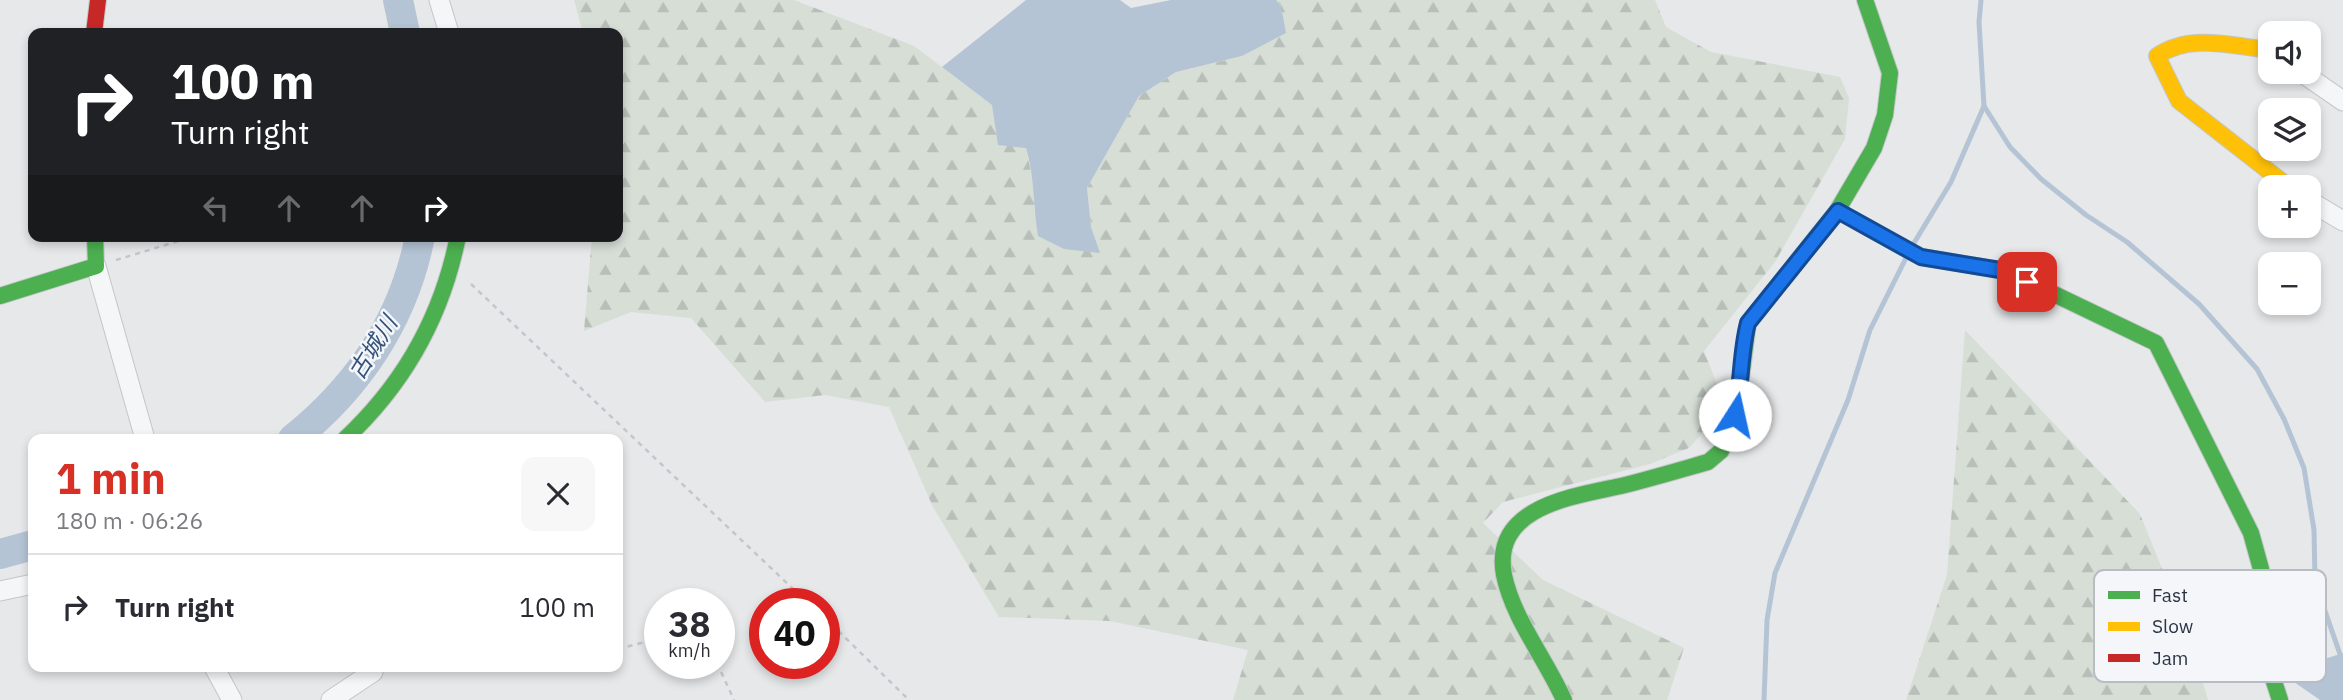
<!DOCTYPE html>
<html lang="en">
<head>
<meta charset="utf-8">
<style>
  :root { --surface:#fff; --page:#f7f7f7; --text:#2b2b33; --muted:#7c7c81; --line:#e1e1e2; --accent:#d93025 }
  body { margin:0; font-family:"IBM Plex Sans","Noto Sans JP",sans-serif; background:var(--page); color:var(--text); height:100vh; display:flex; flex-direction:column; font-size:26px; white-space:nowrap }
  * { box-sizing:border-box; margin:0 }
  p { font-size:23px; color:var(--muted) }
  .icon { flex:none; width:38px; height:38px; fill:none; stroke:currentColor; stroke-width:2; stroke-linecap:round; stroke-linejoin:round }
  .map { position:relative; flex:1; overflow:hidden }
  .panel { position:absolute; left:28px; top:434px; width:595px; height:238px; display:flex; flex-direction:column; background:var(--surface); border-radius:14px; box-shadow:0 4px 10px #0003 }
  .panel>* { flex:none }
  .guide { position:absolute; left:28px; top:28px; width:595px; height:214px; border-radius:14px; box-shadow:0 4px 10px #0003; background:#202124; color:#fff; overflow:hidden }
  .fabs { position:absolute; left:2258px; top:21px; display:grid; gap:14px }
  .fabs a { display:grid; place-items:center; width:63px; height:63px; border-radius:14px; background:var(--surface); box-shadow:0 4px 10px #0003; font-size:35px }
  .speed { position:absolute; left:644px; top:588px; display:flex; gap:14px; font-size:35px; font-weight:700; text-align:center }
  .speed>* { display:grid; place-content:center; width:91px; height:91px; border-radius:50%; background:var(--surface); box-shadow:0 4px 10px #0003; line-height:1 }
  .speed small { font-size:18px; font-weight:400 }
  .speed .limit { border:10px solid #d22; background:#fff; color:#111 }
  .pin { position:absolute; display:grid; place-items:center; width:60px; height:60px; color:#fff; margin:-30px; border-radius:14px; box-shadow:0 4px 10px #0006 }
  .me { position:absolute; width:77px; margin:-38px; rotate:10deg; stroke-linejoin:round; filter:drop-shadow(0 0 5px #0008) }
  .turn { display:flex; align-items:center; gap:24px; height:147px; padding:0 28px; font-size:32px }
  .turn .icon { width:91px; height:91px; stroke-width:2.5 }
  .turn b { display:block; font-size:49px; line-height:60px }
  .lanes { display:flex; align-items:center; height:66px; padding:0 28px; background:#0003; justify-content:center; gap:35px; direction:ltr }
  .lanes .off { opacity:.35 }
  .round { display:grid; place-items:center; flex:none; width:74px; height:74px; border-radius:14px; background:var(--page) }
  .head { display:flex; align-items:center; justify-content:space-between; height:119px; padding:0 28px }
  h1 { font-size:42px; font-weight:700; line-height:52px; color:var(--accent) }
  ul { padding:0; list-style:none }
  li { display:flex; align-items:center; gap:21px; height:105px; padding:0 28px; border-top:2px solid var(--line) }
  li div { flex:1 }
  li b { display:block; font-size:26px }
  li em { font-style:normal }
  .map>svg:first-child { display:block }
  .forest { fill:url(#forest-firs) }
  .water { fill:#b4c4d5 }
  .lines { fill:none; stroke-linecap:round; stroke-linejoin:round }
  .stream { stroke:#b4c4d5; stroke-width:5 }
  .river { stroke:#b4c4d5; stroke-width:30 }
  .street-casing { stroke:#c4c6c8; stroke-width:21 }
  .fast-casing { stroke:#c4c6c8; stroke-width:18 }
  .slow-casing { stroke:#c4c6c8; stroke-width:18 }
  .jam-casing { stroke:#c4c6c8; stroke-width:18 }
  .path { stroke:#c5c6ca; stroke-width:2.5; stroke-dasharray:5 5; stroke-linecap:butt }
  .street { stroke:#f5f6f7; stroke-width:19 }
  .fast { stroke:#4caf50; stroke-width:16 }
  .slow { stroke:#ffc107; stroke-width:16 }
  .jam { stroke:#c62828; stroke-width:16 }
  .route-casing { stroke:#114b97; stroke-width:18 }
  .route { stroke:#1a73e8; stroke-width:12 }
  .labels { text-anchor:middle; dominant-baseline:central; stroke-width:5; stroke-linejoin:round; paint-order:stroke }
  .water-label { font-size:23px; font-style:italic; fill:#34527a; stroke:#f4f6f9 }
  .key { fill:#f4f6f9; stroke:#b8bcc3; stroke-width:2 }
  .key-label { font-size:19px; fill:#2b3445 }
</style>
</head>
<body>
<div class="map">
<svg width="2343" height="700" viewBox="0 0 2343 700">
  <defs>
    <pattern id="forest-firs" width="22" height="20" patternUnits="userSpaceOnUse" patternTransform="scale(1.75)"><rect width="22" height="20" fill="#d6ded6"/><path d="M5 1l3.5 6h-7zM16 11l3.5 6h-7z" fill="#b8bfb9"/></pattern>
  </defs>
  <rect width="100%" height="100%" fill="#e6e8ea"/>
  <g class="forest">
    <polygon points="574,0 794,0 914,46 992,105 1026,148 1036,196 1034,209 1099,253 1091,227 1087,188 1139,96 1176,72 1242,56 1281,6 1276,0 1655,0 1666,27 1711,52 1840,77 1849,98 1845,139 1775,262 1704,351 1722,397 1712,422 1689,448 1650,464 1503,502 1483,523 1543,580 1684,648 1667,700 1233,700 1248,650 1110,621 999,617 933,507 889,407 825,395 765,402 691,318 631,312 584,331 592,236 618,236 618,33 583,33"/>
    <polygon points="1965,330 2140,514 2189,636 2208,700 1906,700 1947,575"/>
  </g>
  <g class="water">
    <path d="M1026 0H1120L1131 8 1171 0H1276L1281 6 1286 33 1242 56 1176 72 1139 96 1087 188 1091 227 1100 253 1064 249 1038 236C1033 206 1035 178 1026 148L998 145 992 105 942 67Z"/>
    <polygon points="2343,653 2343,700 2320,700 2281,673"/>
  </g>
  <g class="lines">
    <g class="stream">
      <polyline points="1981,0 1979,22 1984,106 2010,147 2041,179 2086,215 2127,242 2199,304 2257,369 2284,419 2304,468 2314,530 2315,582 2343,663"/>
      <polyline points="1914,243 1951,182 1984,106"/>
      <polyline points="1764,700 1767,620 1775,573 1848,400 1870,330 1906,258"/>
    </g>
    <g class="river">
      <polyline points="398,0 405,33"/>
      <path d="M293 439C358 387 404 319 420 236"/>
      <polyline points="0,554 33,545"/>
    </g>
    <g class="street-casing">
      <g id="street">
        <polyline points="439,0 449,33"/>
        <polyline points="2301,72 2343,101"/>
        <polyline points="2308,200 2343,221"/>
        <polyline points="96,266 145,439"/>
        <polyline points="0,591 33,584"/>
        <polyline points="214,667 232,700"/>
        <polyline points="331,700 373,672"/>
      </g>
    </g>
    <g class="fast-casing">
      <g id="fast">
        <polyline points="1838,211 1921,257 2006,271 2156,343 2251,533 2261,569 2254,604 2265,654 2280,700"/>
        <polyline points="0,296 96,266 95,236"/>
        <path d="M345 439C405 383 442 317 458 236"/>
        <path d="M1564 700C1546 659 1513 619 1504 575 1491 505 1577 496 1625 485 1653 478 1680 470 1708 462L1721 451 1736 418 1748 323 1837 211 1874 148 1885 115 1890 73 1865 0"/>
      </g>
    </g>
    <g class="slow-casing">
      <path id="slow" d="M2270 50C2231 46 2191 33 2157 56L2179 101 2289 187"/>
    </g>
    <g class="jam-casing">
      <polyline id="jam" points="94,33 98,0"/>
    </g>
    <g class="path">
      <polyline points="116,260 195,236"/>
      <polyline points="471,284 809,604"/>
      <polyline points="824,617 909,700"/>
      <polyline points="618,649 660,638"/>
      <polyline points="717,663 734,700"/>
    </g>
    <use href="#street" class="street"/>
    <use href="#fast" class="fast"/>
    <use href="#slow" class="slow"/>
    <use href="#jam" class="jam"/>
  </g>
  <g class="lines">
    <g class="route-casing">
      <path id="route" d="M1735 415C1742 384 1740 353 1748 323L1838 211 1921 257 2006 271 2027 282"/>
    </g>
    <use href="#route" class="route"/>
  </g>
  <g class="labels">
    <g class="water-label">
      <text transform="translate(372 347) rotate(-58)">古城川</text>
    </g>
  </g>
  <rect x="2094" y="570" width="232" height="112" rx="10" class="key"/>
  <rect x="2108" y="591" width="32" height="8" fill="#4caf50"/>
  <rect x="2108" y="622" width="32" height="9" fill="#ffc107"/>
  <rect x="2108" y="654" width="32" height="8" fill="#c62828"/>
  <g class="key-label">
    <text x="2152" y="602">Fast</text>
    <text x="2152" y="633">Slow</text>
    <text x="2152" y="665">Jam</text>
  </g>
</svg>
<div class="fabs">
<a><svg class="icon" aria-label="sound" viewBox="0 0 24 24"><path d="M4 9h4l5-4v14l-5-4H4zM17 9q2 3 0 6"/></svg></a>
<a><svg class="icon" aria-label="layers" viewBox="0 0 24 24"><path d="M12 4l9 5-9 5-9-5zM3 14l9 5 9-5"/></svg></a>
<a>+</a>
<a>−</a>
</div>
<div class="speed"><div>38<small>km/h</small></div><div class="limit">40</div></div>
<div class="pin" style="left:2027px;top:282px;background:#d93025"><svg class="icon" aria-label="arrive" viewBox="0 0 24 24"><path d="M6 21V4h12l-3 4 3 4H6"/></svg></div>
<svg class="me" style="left:1735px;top:415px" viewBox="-20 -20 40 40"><circle r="19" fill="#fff"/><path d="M0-13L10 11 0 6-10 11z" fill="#1a73e8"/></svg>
<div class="guide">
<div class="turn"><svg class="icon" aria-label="right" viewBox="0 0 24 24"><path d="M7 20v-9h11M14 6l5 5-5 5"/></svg><div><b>100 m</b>Turn right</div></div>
<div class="lanes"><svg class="icon off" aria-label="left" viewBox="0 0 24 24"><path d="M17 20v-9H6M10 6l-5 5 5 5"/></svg><svg class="icon off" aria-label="ahead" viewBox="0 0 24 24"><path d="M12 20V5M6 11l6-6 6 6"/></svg><svg class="icon off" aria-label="ahead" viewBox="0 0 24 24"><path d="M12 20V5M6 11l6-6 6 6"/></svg><svg class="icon" aria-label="right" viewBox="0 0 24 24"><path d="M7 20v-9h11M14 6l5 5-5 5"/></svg></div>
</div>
<section class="panel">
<div class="head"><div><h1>1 min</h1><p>180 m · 06:26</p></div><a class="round"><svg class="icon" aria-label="close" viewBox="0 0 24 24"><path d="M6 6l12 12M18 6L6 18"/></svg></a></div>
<ul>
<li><svg class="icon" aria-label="right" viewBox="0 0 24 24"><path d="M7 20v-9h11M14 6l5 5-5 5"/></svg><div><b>Turn right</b></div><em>100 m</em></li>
</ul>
</section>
</div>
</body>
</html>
